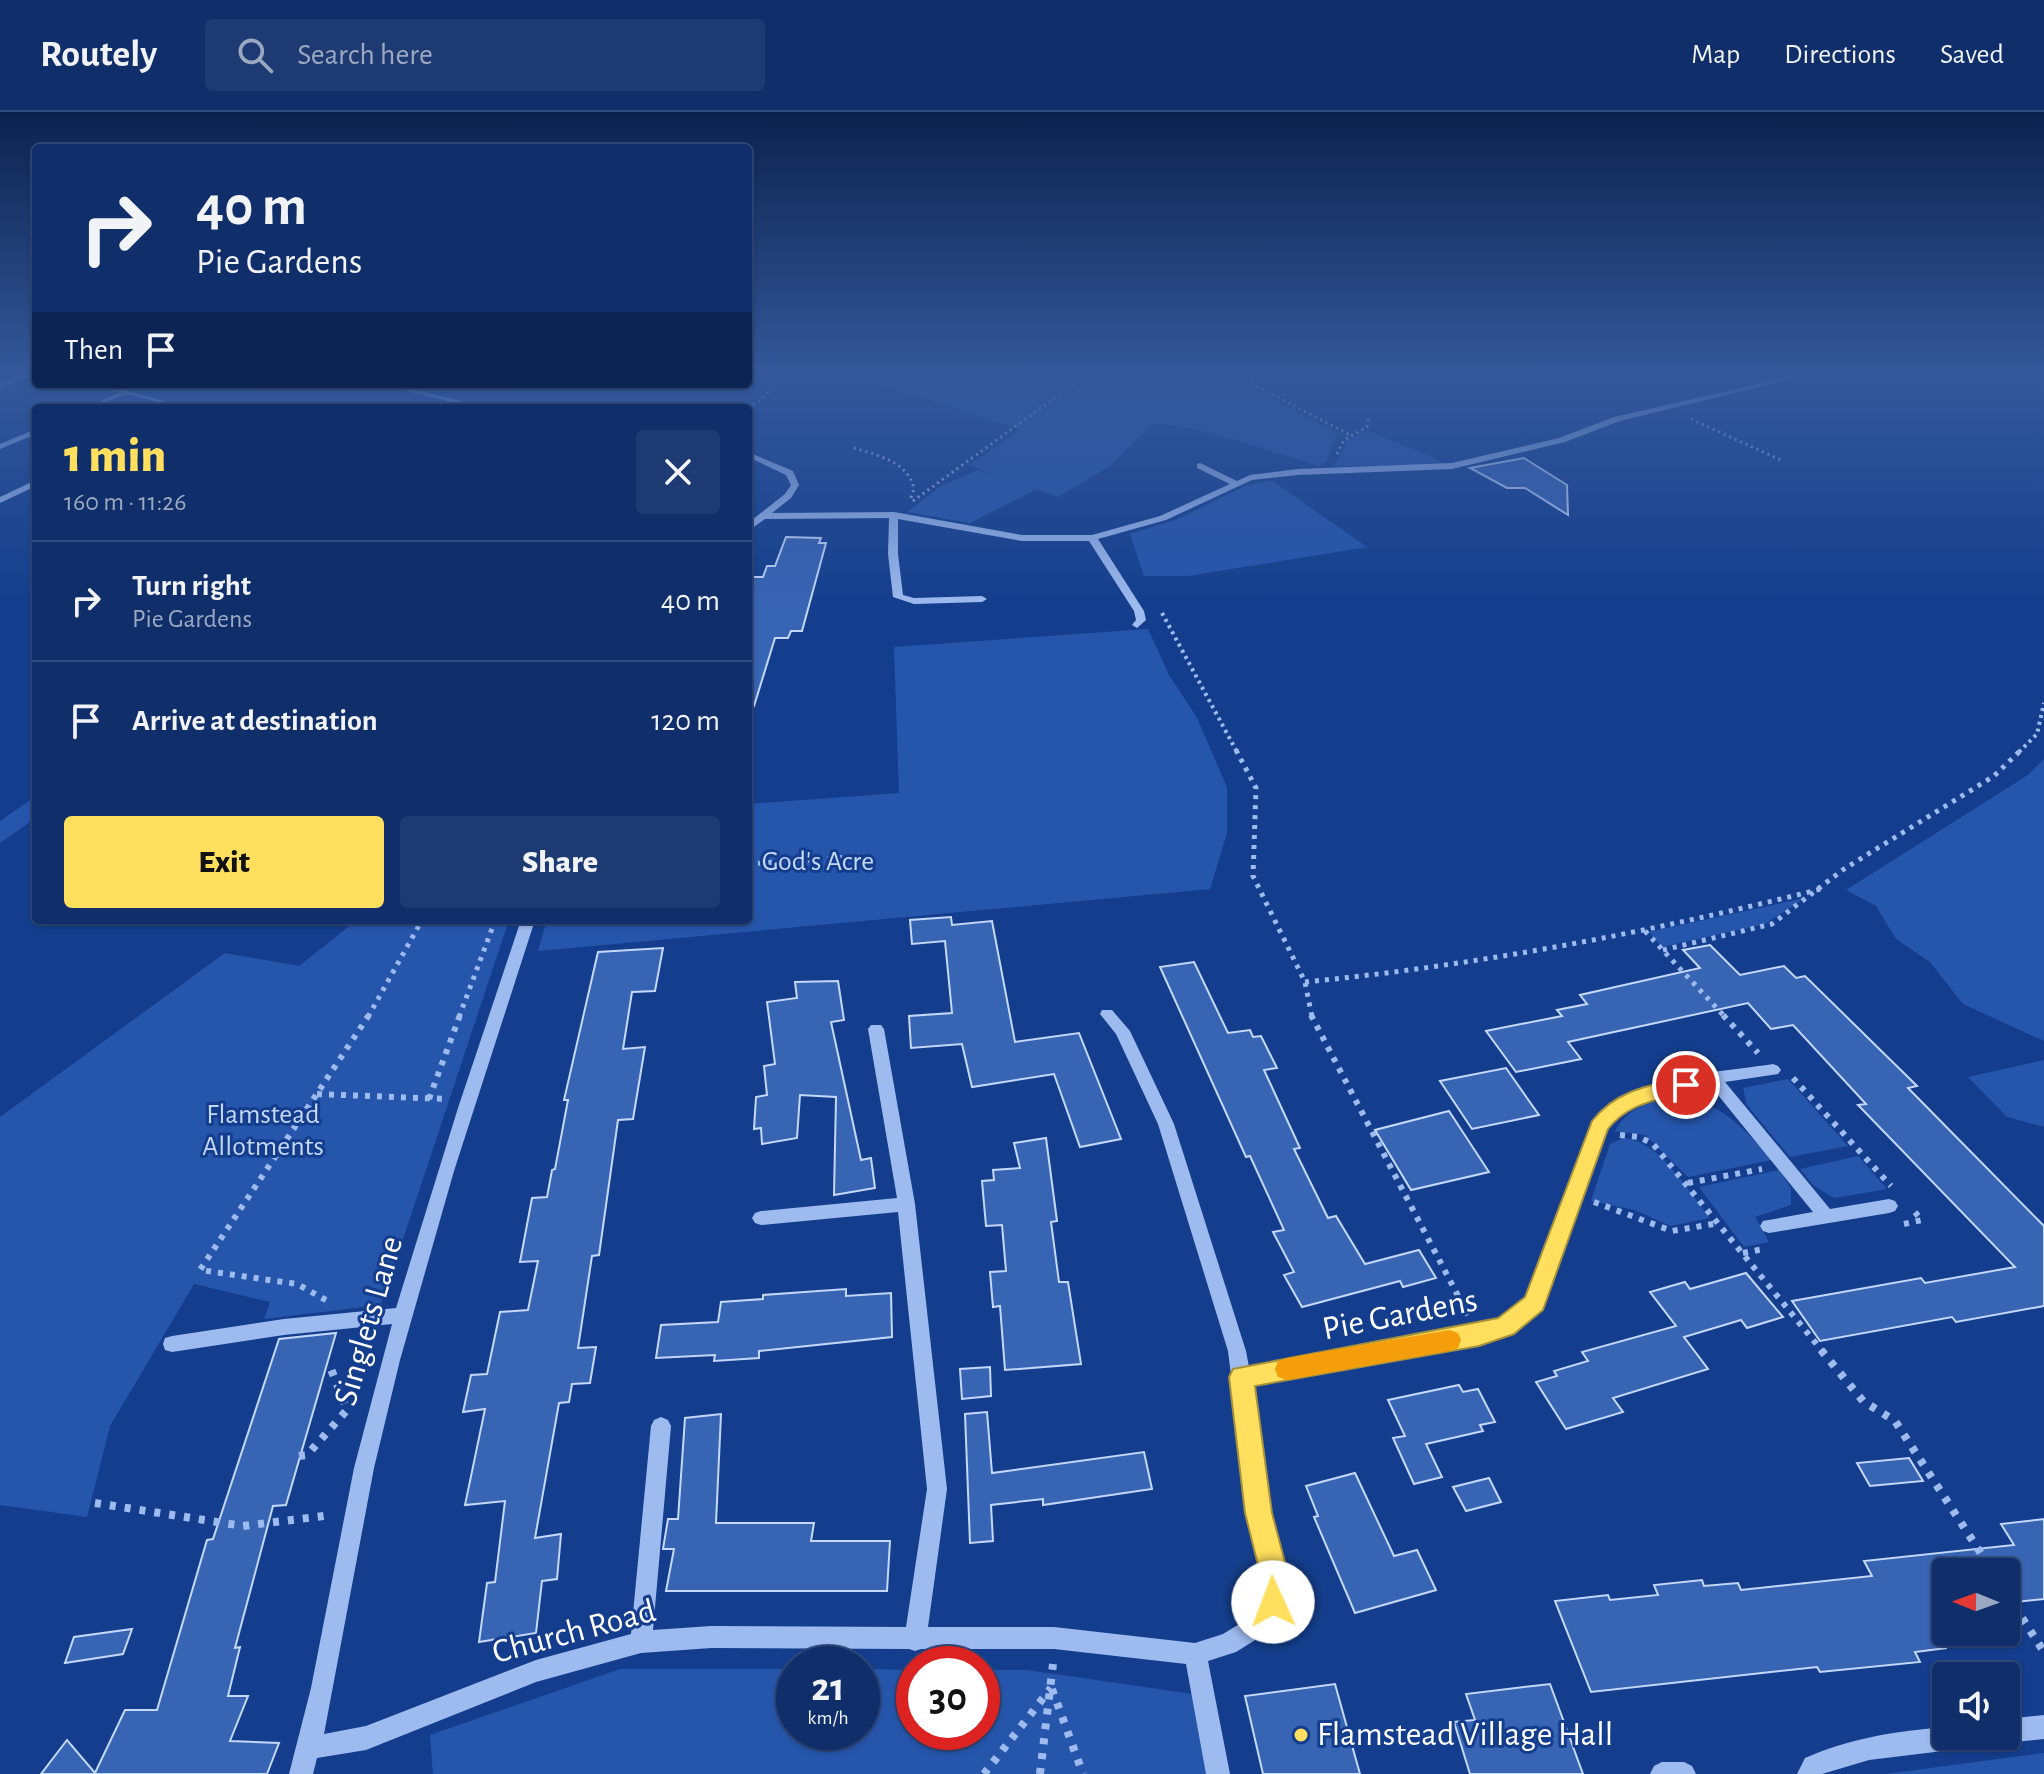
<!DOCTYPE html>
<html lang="en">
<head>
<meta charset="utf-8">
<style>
  :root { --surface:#0f2e6a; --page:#1d3a72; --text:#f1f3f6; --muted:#9ba8c1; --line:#2f4a7e; --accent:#ffdf5d }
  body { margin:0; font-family:"Alegreya Sans",sans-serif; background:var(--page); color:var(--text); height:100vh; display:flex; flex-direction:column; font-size:30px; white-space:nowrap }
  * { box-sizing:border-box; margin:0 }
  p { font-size:26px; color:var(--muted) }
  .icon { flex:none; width:44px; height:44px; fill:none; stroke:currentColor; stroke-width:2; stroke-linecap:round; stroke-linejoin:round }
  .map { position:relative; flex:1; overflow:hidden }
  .details { position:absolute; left:32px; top:292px; width:720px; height:520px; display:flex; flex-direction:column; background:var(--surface); border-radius:8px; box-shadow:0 2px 6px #0004,0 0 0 2px var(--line) }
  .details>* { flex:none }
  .banner { position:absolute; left:32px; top:32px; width:720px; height:244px; border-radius:8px; box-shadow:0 2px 6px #0004,0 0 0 2px var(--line); background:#0f2e6a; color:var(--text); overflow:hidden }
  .needle { width:52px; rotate:271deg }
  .fabs { position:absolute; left:1932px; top:1446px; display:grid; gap:16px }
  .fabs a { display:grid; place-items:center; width:88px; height:88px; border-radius:8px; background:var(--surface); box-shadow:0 2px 6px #0004,0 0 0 2px var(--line); font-size:40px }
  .speed { position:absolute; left:776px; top:1534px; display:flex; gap:16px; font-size:40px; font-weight:700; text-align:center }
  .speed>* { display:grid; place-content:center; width:104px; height:104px; border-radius:50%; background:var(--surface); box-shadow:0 2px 6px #0004,0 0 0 2px var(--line); line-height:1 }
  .speed small { font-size:20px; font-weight:400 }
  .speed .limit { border:12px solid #d22; background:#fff; color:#111 }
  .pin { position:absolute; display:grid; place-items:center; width:68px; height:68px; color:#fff; margin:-34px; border:4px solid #fff; border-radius:50%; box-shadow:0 2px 8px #0007 }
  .me { position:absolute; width:88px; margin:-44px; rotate:358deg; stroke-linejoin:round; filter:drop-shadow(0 0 6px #0008) }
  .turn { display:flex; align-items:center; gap:28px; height:168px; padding:0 32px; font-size:36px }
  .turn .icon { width:104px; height:104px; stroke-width:2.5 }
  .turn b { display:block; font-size:56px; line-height:68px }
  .then { display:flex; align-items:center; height:76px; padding:0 32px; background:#0003; gap:16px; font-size:30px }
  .round { display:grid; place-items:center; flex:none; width:84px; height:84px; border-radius:8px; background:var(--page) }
  .overview { display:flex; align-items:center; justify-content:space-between; height:136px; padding:0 32px }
  h1 { font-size:48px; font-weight:800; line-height:60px; color:var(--accent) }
  .action { display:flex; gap:16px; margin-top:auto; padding:16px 32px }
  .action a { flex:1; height:92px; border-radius:8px; background:var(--accent); color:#111; font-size:32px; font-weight:800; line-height:92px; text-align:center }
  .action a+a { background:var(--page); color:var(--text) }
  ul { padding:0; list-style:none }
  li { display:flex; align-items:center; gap:24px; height:120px; padding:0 32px; border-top:2px solid var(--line) }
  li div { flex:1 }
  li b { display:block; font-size:30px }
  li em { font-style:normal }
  header { display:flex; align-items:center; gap:48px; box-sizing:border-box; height:112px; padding:0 40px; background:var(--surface); border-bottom:2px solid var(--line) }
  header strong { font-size:38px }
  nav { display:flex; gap:44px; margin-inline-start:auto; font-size:28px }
  .search { width:560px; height:72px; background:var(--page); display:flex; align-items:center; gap:20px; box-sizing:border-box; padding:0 28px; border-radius:8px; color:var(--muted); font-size:30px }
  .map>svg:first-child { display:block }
  .green { fill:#2656ac }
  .building { fill:#3864b4; stroke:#c4d8fc; stroke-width:2 }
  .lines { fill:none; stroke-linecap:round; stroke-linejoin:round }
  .path-far4 { stroke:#9ebbf0; stroke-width:3; stroke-dasharray:2 4; stroke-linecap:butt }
  .path-far3 { stroke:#9ebbf0; stroke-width:4; stroke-dasharray:3 4; stroke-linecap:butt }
  .path-far2 { stroke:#9ebbf0; stroke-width:5; stroke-dasharray:4 6; stroke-linecap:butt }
  .path-far1 { stroke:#9ebbf0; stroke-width:6; stroke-dasharray:5 7; stroke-linecap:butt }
  .path { stroke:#9ebbf0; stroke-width:8; stroke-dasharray:6 9; stroke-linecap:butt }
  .minor { fill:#9ebbf0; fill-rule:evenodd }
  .route { fill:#ffdf5d; stroke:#a6913c; stroke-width:2 }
  .slow { fill:#f59e0b }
  .poi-dot { fill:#ffdf5d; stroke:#143e8d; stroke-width:3 }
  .labels { text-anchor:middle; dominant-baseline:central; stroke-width:6; stroke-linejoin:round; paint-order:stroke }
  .park-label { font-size:28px; fill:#c4d8fc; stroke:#143e8d }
  .near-street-label { font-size:34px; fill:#fff; stroke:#143e8d }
  .near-poi-label { font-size:34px; fill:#fff; stroke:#143e8d; text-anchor:start }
</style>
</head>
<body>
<header>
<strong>Routely</strong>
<div class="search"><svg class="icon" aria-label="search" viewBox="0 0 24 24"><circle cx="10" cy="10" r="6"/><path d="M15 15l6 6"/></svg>Search here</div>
<nav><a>Map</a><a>Directions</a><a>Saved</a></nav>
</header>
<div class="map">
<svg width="2044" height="1662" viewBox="0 0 2044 1662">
  <rect width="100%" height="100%" fill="#143e8d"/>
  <g class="green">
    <polygon points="855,263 1227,263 1337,321 1327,349 1320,354 1202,318 1153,311 1110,354 1058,385 1037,377 970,411 907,400 941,374 978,358 1001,365 969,353 1020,318"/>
    <polygon points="1368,319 1435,346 1442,353 1334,354 1348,328"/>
    <polygon points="1271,368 1367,435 1188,464 1144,464 1130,422 1175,408 1245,374"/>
    <polygon points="1148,517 1169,563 1196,604 1227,675 1227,721 1210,777 538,839 547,808 748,808 748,692 899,681 894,535"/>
    <polygon points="2044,647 2044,929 1963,892 1930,850 1896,827 1876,794 1846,778 2028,663"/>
    <polygon points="36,684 36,706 0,731 0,709"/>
    <polygon points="1805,786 1765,812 1662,835 1649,820"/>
    <polygon points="357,808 509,808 381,1193 264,1207 270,1190 194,1172 110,1314 87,1405 0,1393 0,1005 225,841 299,854"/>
    <polygon points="2044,948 2044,1015 2007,1005 1968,965"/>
    <polygon points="1788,967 1848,1034 1790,1045 1747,993 1743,976"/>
    <path d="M1676 986C1721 988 1744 1017 1772 1048L1688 1065 1645 1023 1615 1019C1628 995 1651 989 1676 986Z"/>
    <path d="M1623 1026C1660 1028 1689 1081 1710 1106L1670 1114 1635 1098 1591 1089 1610 1032Z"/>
    <polygon points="1858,1044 1887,1077 1834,1086 1814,1074 1800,1057"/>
    <polygon points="1779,1058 1791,1076 1791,1093 1755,1105 1769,1130 1744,1135 1699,1075"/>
    <polygon points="620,1557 794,1557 794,1620 862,1620 862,1557 914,1558 914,1620 982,1620 982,1558 1027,1558 1193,1582 1208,1662 433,1662 430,1623"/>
    <polygon points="2044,1641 2044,1662 1885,1662"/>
  </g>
  <g class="building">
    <polygon points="1524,346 1567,373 1568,403 1525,376 1507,376 1470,356"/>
    <polygon points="786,425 821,426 819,431 826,431 802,519 791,519 788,526 775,526 754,594 748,593 748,475 751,465 763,465 767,454 775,454"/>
    <polygon points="951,805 952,813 992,809 1015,930 1079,921 1121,1027 1080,1035 1054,962 972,975 962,932 911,936 909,904 952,901 945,829 912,832 910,808"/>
    <polygon points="1710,833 1740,863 1784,854 1796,866 1805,864 1917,974 1908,976 2044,1114 2044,1194 1956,1210 1952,1205 1820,1229 1792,1189 1921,1166 1925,1171 2015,1155 1858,993 1866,992 1793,913 1771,917 1748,891 1568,930 1581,947 1516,960 1486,919 1562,904 1557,898 1587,892 1580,883 1700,856 1683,838"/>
    <polygon points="663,836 655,879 632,880 623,937 645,935 633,1007 618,1008 599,1143 592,1144 578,1236 596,1235 590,1271 572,1272 569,1290 559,1291 535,1426 561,1422 557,1467 542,1469 536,1521 479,1530 487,1471 495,1470 505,1389 465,1393 485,1297 463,1300 471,1263 487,1262 500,1200 528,1198 538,1149 520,1150 532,1086 547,1085 552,1058 555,1057 568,988 564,988 598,840"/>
    <polygon points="1194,850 1228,921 1250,918 1253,925 1261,924 1277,956 1264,958 1300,1036 1294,1037 1328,1106 1336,1104 1365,1152 1419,1138 1436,1166 1403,1175 1400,1169 1302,1195 1284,1163 1294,1160 1273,1120 1284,1118 1250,1044 1246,1045 1160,855"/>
    <polygon points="838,869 844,908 831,910 861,1048 871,1046 875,1076 834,1083 836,985 800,983 797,1026 762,1032 761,1016 754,1017 756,985 767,983 764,954 775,952 767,890 797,886 795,870"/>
    <polygon points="1506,956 1539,1003 1472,1017 1440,969"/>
    <polygon points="1449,999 1489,1060 1411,1078 1375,1018"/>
    <polygon points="1046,1026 1057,1109 1051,1110 1059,1170 1068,1170 1081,1252 1005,1258 1000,1194 993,1195 990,1160 1006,1159 1002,1113 986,1114 982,1069 994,1068 993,1058 1020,1056 1014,1031"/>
    <polygon points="1746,1161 1783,1205 1747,1216 1741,1208 1684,1225 1708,1257 1613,1286 1623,1300 1566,1317 1536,1270 1557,1264 1554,1259 1588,1249 1582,1240 1676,1214 1650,1180 1685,1170 1690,1177"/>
    <polygon points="846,1177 846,1184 891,1181 892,1225 759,1239 759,1246 714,1249 715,1243 656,1246 661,1213 718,1210 721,1190 763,1187 763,1183"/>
    <polygon points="336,1221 286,1393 273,1394 235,1536 240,1535 228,1584 248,1584 230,1629 279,1631 267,1662 41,1662 67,1628 95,1661 125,1598 157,1598 207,1428 213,1427 279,1227"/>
    <polygon points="990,1255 991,1284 962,1287 960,1257"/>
    <polygon points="1459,1273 1463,1280 1478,1277 1495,1310 1480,1313 1483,1319 1426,1332 1442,1365 1414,1372 1393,1326 1405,1324 1388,1288"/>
    <polygon points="987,1300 992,1361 1144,1340 1152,1377 1043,1393 1043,1387 991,1393 993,1429 970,1431 965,1302"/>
    <polygon points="721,1302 716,1411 814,1411 811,1429 890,1429 887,1479 666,1479 674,1437 663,1437 668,1407 678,1407 685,1306"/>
    <polygon points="1909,1346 1923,1369 1870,1374 1857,1351"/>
    <polygon points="1355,1361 1394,1444 1417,1438 1436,1478 1355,1501 1314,1405 1318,1404 1306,1374"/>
    <polygon points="1489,1366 1501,1390 1466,1399 1453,1375"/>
    <polygon points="2044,1407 2044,1487 2006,1491 2006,1460 1946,1460 1946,1536 1915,1540 1920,1550 1820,1560 1817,1555 1591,1580 1555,1489 1608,1483 1610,1488 1658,1483 1654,1473 1702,1468 1704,1474 1738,1471 1741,1478 1872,1464 1864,1449 2014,1433 2001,1412"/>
    <polygon points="132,1517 123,1542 65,1551 74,1525"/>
    <polygon points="1335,1572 1360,1662 1263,1662 1245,1584"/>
    <polygon points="1550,1572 1583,1662 1470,1662 1454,1610 1475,1608 1466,1582"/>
  </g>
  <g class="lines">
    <g class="path-far4">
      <polyline points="1235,263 1350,323"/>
      <polyline points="174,275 187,272"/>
      <polyline points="748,296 767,283 772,271 767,263"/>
      <polyline points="1691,307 1783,349"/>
      <path d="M854 336C877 343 909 350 914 377L910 388"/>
      <polyline points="1337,342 1344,328 1367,315 1369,304"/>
      <polyline points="913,389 1086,263"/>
    </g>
    <g class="path-far3">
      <polyline points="1162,501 1237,640"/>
      <polyline points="2019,640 2037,622 2044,591"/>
    </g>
    <g class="path-far2">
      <polyline points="1236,638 1256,676 1253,764 1305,870 1312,905"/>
      <polyline points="748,752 865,744"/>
      <polyline points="1645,819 1725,905"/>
      <polyline points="1663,838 1772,812 1844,757 1994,664 2021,638"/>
      <path d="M1305 870C1480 853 1651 820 1821 777"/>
      <polyline points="368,905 422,808"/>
      <polyline points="459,905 493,814"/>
    </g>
    <g class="path-far1">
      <polyline points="1311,903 1468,1203"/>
      <polyline points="1723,903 1758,941"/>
      <polyline points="1793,966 1891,1074"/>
      <polyline points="317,982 447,987"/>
      <polyline points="429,987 460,903"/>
      <polyline points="1620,1023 1639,1025 1653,1032 1823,1240"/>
      <polyline points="1688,1071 1762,1057"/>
      <polyline points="1594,1090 1672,1119 1719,1111"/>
      <polyline points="1904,1112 1922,1108 1911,1096"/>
      <polyline points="1743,1141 1764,1137"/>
      <polyline points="326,1188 297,1172 200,1158 369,903"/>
    </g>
    <g class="path">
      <polyline points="1821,1238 1863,1289 1895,1309 1993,1460"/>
      <polyline points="299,1344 307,1343 347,1298 331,1257 325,1258"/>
      <polyline points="95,1391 243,1414 332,1403"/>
      <polyline points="2006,1481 2044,1540"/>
      <polyline points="1052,1577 1083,1662"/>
      <polyline points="984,1662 1051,1576"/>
      <polyline points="1040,1662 1053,1552"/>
    </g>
    <g class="minor">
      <polygon points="22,263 32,263 0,276 0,271"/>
      <polygon points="1797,263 1809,263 1620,309 1565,330 1452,357 1298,363 1252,368 1166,408 1098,427 1144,499 1146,508 1137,516 1132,513 1136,508 1134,499 1089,429 1022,429 898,407 898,442 903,483 914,486 982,484 987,487 982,490 914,492 893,485 888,442 889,406 765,407 748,419 748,411 785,382 791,373 786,363 748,345 748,340 793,359 799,373 791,386 772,401 894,400 1022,423 1092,423 1160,404 1230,372 1197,356 1197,352 1200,351 1237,369 1250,363 1298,357 1452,351 1559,326 1614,305"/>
      <path d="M92 272H104L188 296C167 296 149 285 129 283 115 283 101 296 85 296L119 281Z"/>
      <polygon points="377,272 391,272 490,296 476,296"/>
      <polygon points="36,317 36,322 0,337 0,332"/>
      <polygon points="36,368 36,374 0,391 0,385"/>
      <path d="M521 808H535L454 1059 400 1248 374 1356 324 1622 366 1614 536 1548 631 1522 651 1314 654 1308 661 1305 668 1308 671 1314 653 1518 711 1514 906 1515 927 1377 898 1100 761 1113 755 1111 752 1106 755 1101 761 1099 897 1086 868 917 871 913H881L884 917 915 1092 947 1377 928 1515H1054L1195 1531 1223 1522 1259 1500 1266 1473 1248 1401 1228 1239 1158 1012 1116 922 1100 902 1102 898H1112L1130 919 1174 1012 1246 1239 1249 1255 1479 1215 1499 1208 1527 1186 1593 1010C1643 962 1708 962 1773 952L1778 954 1781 958 1778 962 1725 970 1830 1097 1889 1087 1895 1089 1898 1094 1895 1099 1889 1101 1769 1121 1763 1119 1760 1114 1763 1109 1813 1100 1709 972C1669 978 1635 988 1606 1017L1543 1191 1540 1196 1512 1220 1479 1231 1251 1272 1268 1401 1288 1473 1276 1515 1236 1540 1208 1549 1230 1662H1206L1186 1552 1054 1537H921L915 1539 909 1537 711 1536 641 1541 536 1570 366 1638 317 1646 313 1662H289L311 1576 354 1356 392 1212 284 1223 172 1240 165 1238 163 1232 165 1226 172 1224 284 1207 396 1196 458 996Z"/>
      <polygon points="2044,1603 2044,1627 2006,1631 1998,1627 1996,1624 2006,1624 2006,1607"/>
      <path d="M1946 1615V1624H1980L1976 1632 1968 1636 1869 1648 1822 1662H1797L1805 1646C1851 1626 1896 1619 1946 1615Z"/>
      <polygon points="1662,1650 1684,1650 1692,1654 1696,1662 1650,1662 1654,1654"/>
    </g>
  </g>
  <linearGradient id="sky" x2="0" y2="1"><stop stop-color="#0b224e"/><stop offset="0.53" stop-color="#34589a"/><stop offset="1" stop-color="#34589a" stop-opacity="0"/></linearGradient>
  <rect width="2044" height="495" fill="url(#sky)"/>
  <path class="route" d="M1686 965 1696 973 1693 978C1661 988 1630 989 1608 1017L1543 1198 1514 1222 1479 1234 1255 1274 1272 1401 1291 1473 1283 1500 1273 1504 1263 1500 1259 1490 1263 1473 1245 1401 1229 1265 1233 1257 1498 1206 1525 1185 1592 1009C1616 978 1650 973 1686 965Z"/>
  <polygon class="slow" points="1449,1218 1458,1221 1461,1228 1458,1236 1449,1239 1287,1268 1278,1265 1275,1257 1278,1249 1287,1246"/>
  <circle class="poi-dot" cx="1301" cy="1623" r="8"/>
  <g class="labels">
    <g class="park-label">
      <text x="818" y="750">God's Acre</text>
      <text x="263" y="1003">Flamstead<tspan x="263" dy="32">Allotments</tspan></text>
    </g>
    <g class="near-street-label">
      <text transform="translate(1400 1203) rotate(-11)">Pie Gardens</text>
      <text transform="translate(369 1209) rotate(-74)">Singlets Lane</text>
      <text transform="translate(574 1520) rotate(-15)">Church Road</text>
    </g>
    <g class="near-poi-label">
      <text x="1317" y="1623">Flamstead Village Hall</text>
    </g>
  </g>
</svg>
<div class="fabs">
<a><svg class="needle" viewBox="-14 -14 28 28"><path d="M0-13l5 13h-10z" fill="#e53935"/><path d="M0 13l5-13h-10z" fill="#9ba8c1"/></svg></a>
<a><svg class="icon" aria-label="sound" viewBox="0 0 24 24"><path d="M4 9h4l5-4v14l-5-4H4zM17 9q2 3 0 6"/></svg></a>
</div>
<div class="speed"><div>21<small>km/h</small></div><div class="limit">30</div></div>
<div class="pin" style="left:1686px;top:973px;background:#d93025"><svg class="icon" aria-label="arrive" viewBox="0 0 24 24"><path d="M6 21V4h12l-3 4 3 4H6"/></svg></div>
<svg class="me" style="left:1273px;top:1490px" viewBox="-20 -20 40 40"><circle r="19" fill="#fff"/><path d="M0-13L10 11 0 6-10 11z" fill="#ffdf5d"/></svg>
<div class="banner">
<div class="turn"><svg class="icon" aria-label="right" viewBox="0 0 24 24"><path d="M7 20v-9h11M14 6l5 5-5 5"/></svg><div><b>40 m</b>Pie Gardens</div></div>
<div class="then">Then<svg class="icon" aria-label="arrive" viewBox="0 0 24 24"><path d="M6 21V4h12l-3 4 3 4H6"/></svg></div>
</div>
<section class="details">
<div class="overview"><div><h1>1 min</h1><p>160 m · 11:26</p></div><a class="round"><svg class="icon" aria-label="close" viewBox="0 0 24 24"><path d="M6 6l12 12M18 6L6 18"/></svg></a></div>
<ul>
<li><svg class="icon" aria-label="right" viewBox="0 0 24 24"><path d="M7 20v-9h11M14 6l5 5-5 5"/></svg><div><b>Turn right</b><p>Pie Gardens</p></div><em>40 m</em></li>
<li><svg class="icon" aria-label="arrive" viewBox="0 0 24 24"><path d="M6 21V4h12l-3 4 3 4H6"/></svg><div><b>Arrive at destination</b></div><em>120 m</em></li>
</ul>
<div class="action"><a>Exit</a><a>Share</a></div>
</section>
</div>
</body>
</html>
